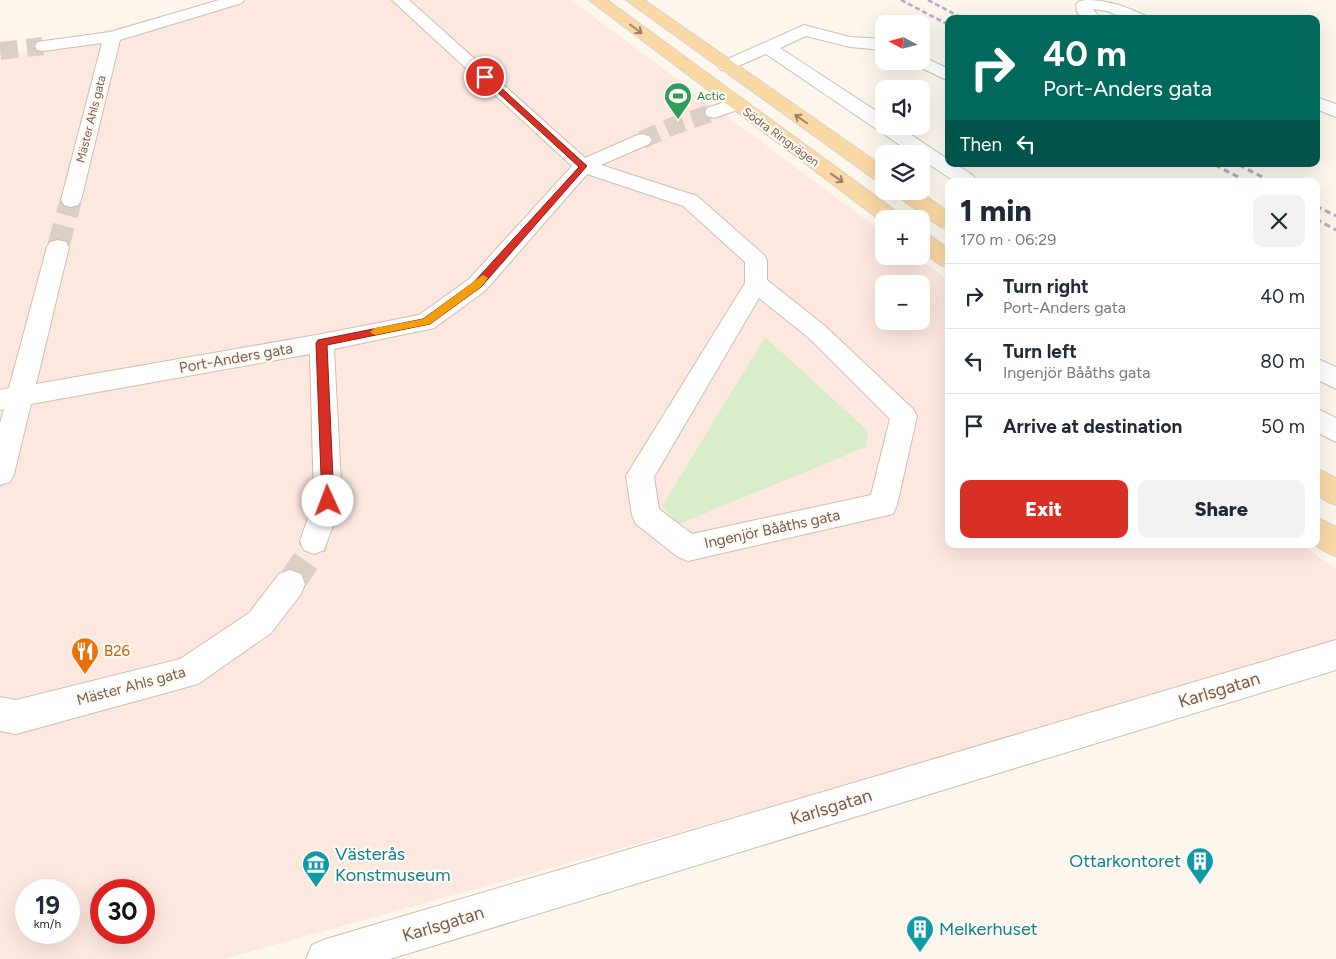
<!DOCTYPE html>
<html lang="en">
<head>
<meta charset="utf-8">
<style>
  :root { --surface:#fff; --page:#f2f2f3; --text:#1f2937; --muted:#747a83; --line:#e0e1e3; --accent:#d93025 }
  body { margin:0; font-family:Figtree,sans-serif; background:var(--page); color:var(--text); height:100vh; display:flex; flex-direction:column; font-size:19px; white-space:nowrap }
  * { box-sizing:border-box; margin:0 }
  p { font-size:16px; color:var(--muted) }
  .icon { flex:none; width:28px; height:28px; fill:none; stroke:currentColor; stroke-width:2; stroke-linecap:round; stroke-linejoin:round }
  .map { position:relative; flex:1; overflow:hidden }
  .sheet { position:absolute; left:945px; top:178px; width:375px; height:370px; display:flex; flex-direction:column; background:var(--surface); border-radius:10px; box-shadow:0 5px 20px #0002 }
  .sheet>* { flex:none }
  .guide { position:absolute; left:945px; top:15px; width:375px; height:152px; border-radius:10px; box-shadow:0 5px 20px #0002; background:#00695c; color:#fff; overflow:hidden }
  .needle { width:32px; rotate:277deg }
  .fabs { position:absolute; left:875px; top:15px; display:grid; gap:10px }
  .fabs a { display:grid; place-items:center; width:55px; height:55px; border-radius:10px; background:var(--surface); box-shadow:0 5px 20px #0002; font-size:25px }
  .speed { position:absolute; left:15px; top:879px; display:flex; gap:10px; font-size:25px; font-weight:700; text-align:center }
  .speed>* { display:grid; place-content:center; width:65px; height:65px; border-radius:50%; background:var(--surface); box-shadow:0 5px 20px #0002; line-height:1 }
  .speed small { font-size:12px; font-weight:400 }
  .speed .limit { border:8px solid #d22; background:#fff; color:#111 }
  .pin { position:absolute; display:grid; place-items:center; width:42px; height:42px; color:#fff; margin:-21px; border:2px solid #fff; border-radius:50%; box-shadow:0 1px 5px #0007 }
  .me { position:absolute; width:55px; margin:-28px; rotate:358deg; stroke-linejoin:round; filter:drop-shadow(0 0 4px #0008) }
  .turn { display:flex; align-items:center; gap:18px; height:105px; padding:0 15px; font-size:22px }
  .turn .icon { width:65px; height:65px; stroke-width:2.5 }
  .turn b { display:block; font-size:35px; line-height:42px }
  .then { display:flex; align-items:center; height:48px; padding:0 15px; background:#0003; gap:10px; font-size:19px }
  .round { display:grid; place-items:center; flex:none; width:52px; height:52px; border-radius:10px; background:var(--page) }
  .overview { display:flex; align-items:center; justify-content:space-between; height:85px; padding:0 15px }
  h1 { font-size:30px; font-weight:800; line-height:38px }
  .button { display:flex; gap:10px; margin-top:auto; padding:10px 15px }
  .button a { flex:1; height:58px; border-radius:10px; background:var(--accent); color:#fff; font-size:20px; font-weight:800; line-height:58px; text-align:center }
  .button a+a { background:var(--page); color:var(--text) }
  ul { padding:0; list-style:none }
  li { display:flex; align-items:center; gap:15px; height:65px; padding:0 15px; border-top:1px solid var(--line) }
  li div { flex:1 }
  li b { display:block; font-size:19px }
  li em { font-style:normal }
  .map>svg:first-child { display:block }
  .commercial { fill:#fde8e0; fill-rule:evenodd }
  .green { fill:#d8ecc9 }
  .lines { fill:none; stroke-linecap:round; stroke-linejoin:round }
  .minor-tunnel-far2 { stroke:#dcd0c4; stroke-width:18; stroke-dasharray:18 9; stroke-linecap:butt }
  .minor-tunnel-far1 { stroke:#dcd0c4; stroke-width:22; stroke-dasharray:22 11; stroke-linecap:butt }
  .minor-tunnel { stroke:#dcd0c4; stroke-width:28; stroke-dasharray:28 14; stroke-linecap:butt }
  .minor-casing { stroke:#d1beb0; stroke-width:2 }
  .major-casing { stroke:#dad1cd; stroke-width:2 }
  .minor { fill:#fff; fill-rule:evenodd }
  .major { fill:#fbd9a5; fill-rule:evenodd }
  .rail-far1 { stroke:#b9a8c9; stroke-width:2.5; stroke-dasharray:5 3; stroke-linecap:butt }
  .rail { stroke:#b9a8c9; stroke-width:3; stroke-dasharray:6 4; stroke-linecap:butt }
  .oneway { stroke:#a18267 }
  .route { fill:#d93025; stroke:#8d1f18 }
  .slow { fill:#f59e0b }
  .labels { text-anchor:middle; dominant-baseline:central; stroke-width:4.5; stroke-linejoin:round; paint-order:stroke }
  .far-leisure-label { font-size:12px; fill:#27864d; stroke:#fffaf3; text-anchor:start }
  .far-street-label { font-size:12px; fill:#7a5c4d; stroke:#fffaf3 }
  .street-label { font-size:15px; fill:#7a5c4d; stroke:#fffaf3 }
  .food-label { font-size:15px; fill:#c56008; stroke:#fffaf3; text-anchor:start }
  .near-street-label { font-size:18px; fill:#7a5c4d; stroke:#fffaf3 }
  .near-culture-label { font-size:18px; fill:#0d838f; stroke:#fffaf3; text-anchor:start }
</style>
</head>
<body>
<div class="map">
<svg width="1336" height="959" viewBox="0 0 1336 959">
  <rect width="100%" height="100%" fill="#fdf6ec"/>
  <path class="commercial" d="M223 0H571L884 233V256H915L949 281V544H1301L1336 569V649L224 959H0V58ZM884 284H921V321H884ZM26 890H69V932H26ZM101 890H144V932H101Z"/>
  <polygon class="green" points="765,337 868,431 866,447 679,524 662,506"/>
  <g class="lines">
    <g class="minor-tunnel-far2">
      <polyline points="0,51 43,46"/>
      <polyline points="642,140 673,126 714,112"/>
    </g>
    <polyline class="minor-tunnel-far1" points="58,247 71,200"/>
    <polyline class="minor-tunnel" points="290,584 310,555 314,541"/>
    <g class="minor-casing">
      <g id="minor">
        <polygon points="219,0 244,0 242,3 120,40 81,200 78,205 71,207 64,205 61,200 102,43 43,51 37,50 35,46 37,42 110,32"/>
        <path d="M392 0H409L585 158 635 136 642 134 649 136 652 140 649 144 601 165 697 196 764 255 767 260V280L825 326 913 409 917 416 897 505 893 514 688 561 678 557 636 524 632 515 626 476 745 283V262L683 206 587 174 485 291 434 328 334 349 342 501 324 550 314 554 304 550 300 541 314 501 310 354 31 404 14 474 10 482 0 485V423L4 409 0 410V390L9 388 47 247 50 242 58 240 66 242 69 247 36 384 322 334 419 315 469 279 572 166ZM759 298 809 338 890 419 871 495 692 534 659 509 654 477Z"/>
        <path d="M1085 0C1108 0 1125 6 1146 16L1148 19H1126L1107 11 1093 9 1101 19H1083L1077 12 1076 5 1078 2Z"/>
        <path d="M804 25 850 37 884 39V50L850 47 806 36 780 48 884 116V126H898L949 160V164C958 164 972 173 977 181H954L921 159V154H913L766 54 727 71 721 70 718 66 721 62Z"/>
        <polygon points="921,56 949,69 949,81 915,65 912,61 921,61"/>
        <polygon points="1316,97 1336,104 1336,117 1316,109"/>
        <polygon points="736,98 743,100 745,104 743,108 714,118 707,116 705,112 707,108"/>
        <polygon points="1316,358 1336,367 1336,389 1316,379"/>
        <polygon points="1316,408 1336,418 1336,442 1316,432"/>
        <polygon points="290,570 301,574 305,584 301,594 271,633 198,684 16,734 0,731 0,697 16,700 180,659 249,613 279,574"/>
        <polygon points="1336,640 1336,670 390,959 306,959 312,945 326,939"/>
      </g>
    </g>
    <g class="major-casing">
      <g id="major">
        <polygon points="589,0 607,0 900,214 903,219 884,219 884,223"/>
        <polygon points="626,0 644,0 884,167 884,183 877,181"/>
        <polygon points="894,191 918,191 949,212 949,229 941,227 897,196"/>
        <polygon points="921,233 929,235 949,249 949,267 941,265 921,251"/>
        <polygon points="1316,468 1336,478 1336,505 1326,501 1316,494"/>
        <polygon points="1316,517 1336,527 1336,556 1326,552 1314,544 1316,544"/>
      </g>
    </g>
    <use href="#minor" class="minor"/>
    <use href="#major" class="major"/>
    <g class="rail-far1">
      <polyline points="901,0 949,25"/>
      <polyline points="928,0 964,19"/>
      <polyline points="1213,164 1217,166"/>
      <polyline points="1237,164 1241,166"/>
    </g>
    <g class="rail">
      <polyline points="1215,165 1246,181"/>
      <polyline points="1239,165 1270,181"/>
      <polyline points="1316,206 1336,216"/>
      <polyline points="1316,219 1336,230"/>
    </g>
  </g>
  <defs><path id="oneway-shaft" d="M-6 0H5M1.5-3L5.5 0L1.5 3" fill="none" stroke-width="1.6" stroke-linecap="round" stroke-linejoin="round" transform="scale(1.25)"/></defs>
  <g class="oneway">
    <use href="#oneway-shaft" transform="translate(636 29) rotate(37)"/>
    <use href="#oneway-shaft" transform="translate(801 119) rotate(-145)"/>
    <use href="#oneway-shaft" transform="translate(837 178) rotate(36)"/>
  </g>
  <polygon class="route" points="482,75 487,75 587,166 481,287 430,324 327,345 334,501 332,505 324,505 322,501 316,343 318,340 423,319 474,282 579,167 482,78"/>
  <polygon class="slow" points="483,275 488,278 481,287 430,324 375,335 370,332 375,328 423,319"/>
  <defs>
    <g id="stadium-pin" transform="scale(1.4375)"><path d="M0 17L-7.5 6A9.5 9.5 0 1 1 7.5 6Z" fill="#2e9e5b" stroke="#fffaf3"/><path d="M0-5a6.5 5 0 1 0 0 10a6.5 5 0 1 0 0-10ZM-3.5-1.8h7v3.6h-7Z" fill="#fff"/></g>
    <g id="restaurant-pin" transform="scale(1.4375)"><path d="M0 17L-7.5 6A9.5 9.5 0 1 1 7.5 6Z" fill="#e8710a" stroke="#fffaf3"/><path d="M-5-6h1v4h1v-4h1v4h1v-4h1v5L-1.5 .5V6h-2V.5L-5-1ZM5-6V6H3V1.5H1.5Q1.5-4 5-6Z" fill="#fff"/></g>
    <g id="building-pin" transform="scale(1.4375)"><path d="M0 17L-7.5 6A9.5 9.5 0 1 1 7.5 6Z" fill="#0f9aa8" stroke="#fffaf3"/><path d="M-4-6H4V6H1V3H-1V6H-4ZM-2.5-4.3h1.7v1.8h-1.7ZM.8-4.3h1.7v1.8H.8ZM-2.5-1h1.7V.8h-1.7ZM.8-1h1.7V.8H.8Z" fill="#fff"/></g>
    <g id="museum-pin" transform="scale(1.4375)"><path d="M0 17L-7.5 6A9.5 9.5 0 1 1 7.5 6Z" fill="#0f9aa8" stroke="#fffaf3"/><path d="M0-6L6-3V-2H-6V-3ZM-5-1h2V3h-2ZM-1-1h2V3h-2ZM3-1h2V3H3ZM-6 4H6V6H-6Z" fill="#fff"/></g>
  </defs>
  <g fill-rule="evenodd">
    <use href="#stadium-pin" x="678" y="96"/>
    <use href="#restaurant-pin" x="85" y="651"/>
    <use href="#building-pin" x="1200" y="861"/>
    <use href="#museum-pin" x="316" y="864"/>
    <use href="#building-pin" x="920" y="929"/>
  </g>
  <g class="labels">
    <g class="far-leisure-label">
      <text x="697" y="96">Actic</text>
    </g>
    <g class="far-street-label">
      <text transform="translate(91 119) rotate(-76)">Mäster Ahls gata</text>
      <text transform="translate(781 137) rotate(36)">Södra Ringvägen</text>
    </g>
    <g class="street-label">
      <text transform="translate(236 358) rotate(-10)">Port-Anders gata</text>
      <text transform="translate(772 529) rotate(-12)">Ingenjör Bååths gata</text>
      <text transform="translate(131 686) rotate(-15)">Mäster Ahls gata</text>
    </g>
    <g class="food-label">
      <text x="104" y="651">B26</text>
    </g>
    <g class="near-street-label">
      <text transform="translate(1219 690) rotate(-17)">Karlsgatan</text>
      <text transform="translate(831 807) rotate(-17)">Karlsgatan</text>
      <text transform="translate(443 924) rotate(-17)">Karlsgatan</text>
    </g>
    <g class="near-culture-label">
      <text x="335" y="854">Västerås<tspan x="335" dy="21">Konstmuseum</tspan></text>
      <text x="1181" y="861" text-anchor="end">Ottarkontoret</text>
      <text x="939" y="929">Melkerhuset</text>
    </g>
  </g>
</svg>
<div class="fabs">
<a><svg class="needle" viewBox="-14 -14 28 28"><path d="M0-13l5 13h-10z" fill="#e53935"/><path d="M0 13l5-13h-10z" fill="#747a83"/></svg></a>
<a><svg class="icon" aria-label="sound" viewBox="0 0 24 24"><path d="M4 9h4l5-4v14l-5-4H4zM17 9q2 3 0 6"/></svg></a>
<a><svg class="icon" aria-label="layers" viewBox="0 0 24 24"><path d="M12 4l9 5-9 5-9-5zM3 14l9 5 9-5"/></svg></a>
<a>+</a>
<a>−</a>
</div>
<div class="speed"><div>19<small>km/h</small></div><div class="limit">30</div></div>
<div class="pin" style="left:485px;top:77px;background:#d93025"><svg class="icon" aria-label="arrive" viewBox="0 0 24 24"><path d="M6 21V4h12l-3 4 3 4H6"/></svg></div>
<svg class="me" style="left:328px;top:501px" viewBox="-20 -20 40 40"><circle r="19" fill="#fff"/><path d="M0-13L10 11 0 6-10 11z" fill="#d93025"/></svg>
<div class="guide">
<div class="turn"><svg class="icon" aria-label="right" viewBox="0 0 24 24"><path d="M7 20v-9h11M14 6l5 5-5 5"/></svg><div><b>40 m</b>Port-Anders gata</div></div>
<div class="then">Then<svg class="icon" aria-label="left" viewBox="0 0 24 24"><path d="M17 20v-9H6M10 6l-5 5 5 5"/></svg></div>
</div>
<section class="sheet">
<div class="overview"><div><h1>1 min</h1><p>170 m · 06:29</p></div><a class="round"><svg class="icon" aria-label="close" viewBox="0 0 24 24"><path d="M6 6l12 12M18 6L6 18"/></svg></a></div>
<ul>
<li><svg class="icon" aria-label="right" viewBox="0 0 24 24"><path d="M7 20v-9h11M14 6l5 5-5 5"/></svg><div><b>Turn right</b><p>Port-Anders gata</p></div><em>40 m</em></li>
<li><svg class="icon" aria-label="left" viewBox="0 0 24 24"><path d="M17 20v-9H6M10 6l-5 5 5 5"/></svg><div><b>Turn left</b><p>Ingenjör Bååths gata</p></div><em>80 m</em></li>
<li><svg class="icon" aria-label="arrive" viewBox="0 0 24 24"><path d="M6 21V4h12l-3 4 3 4H6"/></svg><div><b>Arrive at destination</b></div><em>50 m</em></li>
</ul>
<div class="button"><a>Exit</a><a>Share</a></div>
</section>
</div>
</body>
</html>
